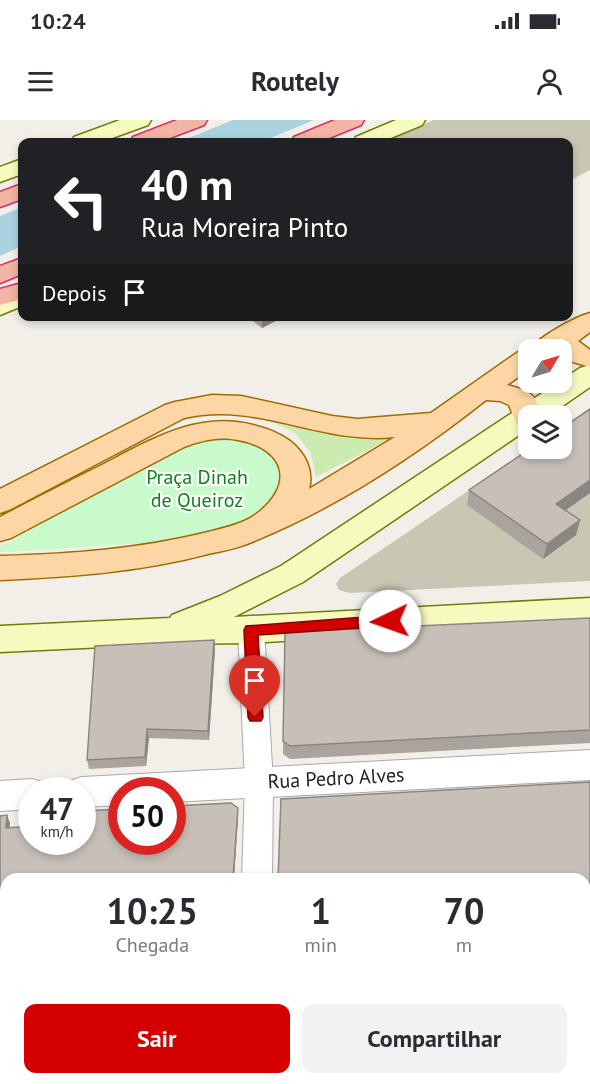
<!DOCTYPE html>
<html lang="pt">
<head>
<meta charset="utf-8">
<style>
  :root { --surface:#fff; --page:#f2f2f3; --text:#2b2b33; --muted:#7c7c81; --accent:#d40000 }
  body { margin:0; font-family:"PT Sans",sans-serif; background:var(--page); color:var(--text); height:100vh; display:flex; flex-direction:column; font-size:22px; white-space:nowrap }
  * { box-sizing:border-box; margin:0 }
  p { font-size:20px; color:var(--muted) }
  .icon { flex:none; width:33px; height:33px; fill:none; stroke:currentColor; stroke-width:2; stroke-linecap:round; stroke-linejoin:round }
  .map { position:relative; flex:1; overflow:hidden }
  .drawer { position:absolute; left:0px; top:753px; width:591px; height:212px; display:flex; flex-direction:column; background:var(--surface); border-radius:18px 18px 0 0; box-shadow:0 3px 9px #0003 }
  .drawer>* { flex:none }
  .banner { position:absolute; left:18px; top:18px; width:555px; height:183px; border-radius:12px; box-shadow:0 3px 9px #0003; background:#202124; color:#fff; overflow:hidden }
  .needle { width:39px; rotate:52deg }
  .buttons { position:absolute; left:518px; top:219px; display:grid; gap:12px }
  .buttons a { display:grid; place-items:center; width:54px; height:54px; border-radius:12px; background:var(--surface); box-shadow:0 3px 9px #0003; font-size:30px }
  .speed { position:absolute; left:18px; top:657px; display:flex; gap:12px; font-size:30px; font-weight:700; text-align:center }
  .speed>* { display:grid; place-content:center; width:78px; height:78px; border-radius:50%; background:var(--surface); box-shadow:0 3px 9px #0003; line-height:1 }
  .speed small { font-size:15px; font-weight:400 }
  .speed .limit { border:9px solid #d22; background:#fff; color:#111 }
  .pin { position:absolute; display:grid; place-items:center; width:51px; height:51px; color:#fff; margin:-62px -26px; border-radius:50% 50% 50% 0; rotate:-45deg; box-shadow:0 0 6px #0007 }
  .pin .icon { rotate:45deg }
  .me { position:absolute; width:66px; margin:-33px; rotate:267deg; stroke-linejoin:round; filter:drop-shadow(0 0 4px #0008) }
  .turn { display:flex; align-items:center; gap:21px; height:126px; padding:0 24px; font-size:27px }
  .turn .icon { width:78px; height:78px; stroke-width:2.5 }
  .turn b { display:block; font-size:42px; line-height:51px }
  .then { display:flex; align-items:center; height:57px; padding:0 24px; background:#0003; gap:12px; font-size:22px }
  .eta { display:flex; justify-content:space-evenly; align-items:center; height:102px; text-align:center }
  .eta b { font-size:36px; font-weight:700; line-height:42px }
  .action { display:flex; gap:12px; margin-top:auto; padding:12px 24px }
  .action a { flex:1; height:69px; border-radius:12px; background:var(--accent); color:#fff; font-size:24px; font-weight:700; line-height:69px; text-align:center }
  .action a+a { background:var(--page); color:var(--text) }
  .status { display:flex; justify-content:space-between; align-items:center; height:42px; padding:0 30px; background:var(--surface); direction:ltr }
  .status svg { height:16px; fill:currentColor }
  header { display:flex; justify-content:space-between; align-items:center; height:78px; padding:0 24px; background:var(--surface); font-size:27px; font-weight:700 }
  .map>svg:first-child { display:block }
  .construction { fill:#c7c7b4 }
  .grass { fill:#cdebb0 }
  .park { fill:#c8facc }
  .water { fill:#aad3df }
  .lines { fill:none; stroke-linecap:round; stroke-linejoin:round }
  .minor-casing { stroke:#a9a9a9; stroke-width:2 }
  .tertiary-casing { stroke:#a9a9a9; stroke-width:2 }
  .secondary-casing { stroke:#707d05; stroke-width:3 }
  .primary-casing { stroke:#a06b00; stroke-width:3 }
  .trunk-casing { stroke:#dc2a67; stroke-width:3 }
  .minor { fill:#fff; fill-rule:evenodd }
  .tertiary { fill:#fff; fill-rule:evenodd }
  .secondary { fill:#f7fabf; fill-rule:evenodd }
  .primary { fill:#fcd6a4; fill-rule:evenodd }
  .trunk { fill:#f2b4a3; fill-rule:evenodd }
  .wall { fill:#aba49e }
  .shaded-wall { fill:#8b8681 }
  .building { fill:#c7bfb8; stroke:#8b8681; stroke-width:1.5 }
  .route { fill:#d40000; stroke:#8a0000; stroke-width:1.5 }
  .labels { text-anchor:middle; dominant-baseline:central; stroke-width:4.5; stroke-linejoin:round; paint-order:stroke }
  .park-label { font-size:20px; fill:#0c8416; stroke:#fff }
  .street-label { font-size:20px; fill:#222; stroke:#fff }
</style>
</head>
<body>
<div class="status"><b>10:24</b><svg viewBox="0 0 49 12"><path d="M0 12V9h3v3zM5 12V6h3v6zM10 12V3h3v9zM15 12V0h3v12zM26 1h20v11H26zM47 4h2v5h-2z"/></svg></div>
<header><svg class="icon" aria-label="menu" viewBox="0 0 24 24"><path d="M4 6h16M4 12h16M4 18h16"/></svg>Routely<svg class="icon" aria-label="person" viewBox="0 0 24 24"><circle cx="12" cy="8" r="4"/><path d="M4 21q1-7 8-7t8 7"/></svg></header>
<div class="map">
<svg width="590" height="964" viewBox="0 0 590 964">
  <rect width="100%" height="100%" fill="#f2efe9"/>
  <g class="construction">
    <polygon points="434,0 590,0 590,50 569,61 568,22 383,22"/>
    <polygon points="590,288 590,461 350,473 339,470 336,464 340,458 530,329 561,328 561,308"/>
  </g>
  <polygon class="grass" points="244,290 342,313 390,319 316,357 311,333 295,313 264,298 222,292 174,303 0,398 0,390 184,294"/>
  <path class="park" d="M232 316C318 341 272 394 214 414 186 423 156 422 128 424 85 427 43 430 0 432V427L178 325 206 317Z"/>
  <g class="water">
    <polygon points="233,0 314,0 261,22 179,22"/>
    <polygon points="22,87 22,126 0,136 0,96"/>
  </g>
  <g class="lines">
    <g class="minor-casing">
      <g id="minor">
        <polygon points="251,500 260,503 264,510 273,662 272,759 242,759 245,662 238,510 242,503"/>
        <rect x="235" y="958" width="34" height="6"/>
      </g>
    </g>
    <g class="tertiary-casing">
      <g id="tertiary">
        <polygon points="590,630 590,660 172,682 172,670 122,670 122,685 82,687 82,670 65,670 69,661 82,657"/>
        <polygon points="32,659 45,663 48,670 32,670 32,689 0,691 0,661"/>
      </g>
    </g>
    <g class="secondary-casing">
      <g id="secondary">
        <polygon points="120,0 151,0 148,5 101,22 71,22 74,17"/>
        <polygon points="396,0 425,0 422,5 381,22 353,22 356,17"/>
        <polygon points="22,39 22,54 0,62 0,47"/>
        <polygon points="22,169 22,186 0,195 0,177"/>
        <polygon points="590,245 590,267 548,296 528,296 528,309 303,462 234,497 590,478 590,502 251,523 166,524 0,532 0,506 170,498 172,495 220,476 281,446 580,248"/>
      </g>
    </g>
    <g class="primary-casing">
      <g id="primary">
        <path d="M590 193V212L578 221 590 230V247L573 242 561 234V230H530C538 217 575 197 590 193Z"/>
        <path d="M528 230V250L507 265C528 271 537 272 540 296H528V306L516 303 509 285 500 281 486 280C415 336 336 388 252 422 238 428 223 431 208 434 140 452 70 457 0 460V436C70 434 140 429 208 412 224 408 242 404 255 395 295 366 287 329 238 320 219 316 202 320 184 327L11 418 0 421V397C33 380 65 363 98 347 147 322 196 290 253 305 266 308 279 313 290 321 305 333 314 350 309 369L395 317C321 325 258 281 184 298L11 389 0 393V369L165 285 175 282 212 275 241 276 332 296 357 299 431 293 518 232Z"/>
      </g>
    </g>
    <g class="trunk-casing">
      <g id="trunk">
        <polygon points="177,0 207,0 204,5 159,22 130,22 133,17"/>
        <polygon points="335,0 364,0 361,5 319,22 291,22 294,17"/>
        <polygon points="22,64 22,79 0,87 0,72"/>
        <polygon points="22,138 22,154 0,163 0,146"/>
        <polygon points="22,163 22,179 0,185 0,169"/>
      </g>
    </g>
    <use href="#minor" class="minor"/>
    <use href="#tertiary" class="tertiary"/>
    <use href="#secondary" class="secondary"/>
    <use href="#primary" class="primary"/>
    <use href="#trunk" class="trunk"/>
  </g>
  <g class="wall">
    <polygon points="246,196 285,196 262,208"/>
    <polygon points="469,370 590,373 566,390 580,400 576,415 543,439 467,385"/>
    <polygon points="590,498 590,623 290,639 283,634 283,621"/>
    <polygon points="214,520 215,529 209,620 149,618 146,646 89,649 87,640"/>
    <polygon points="590,662 590,892 585,892 585,759"/>
    <polygon points="238,688 238,696 234,759 6,759 6,822 0,822 0,696 10,703 9,708 32,722"/>
  </g>
  <g class="shaded-wall">
    <polygon points="262,196 285,196 262,208"/>
    <polygon points="590,360 590,373 553,399 556,384"/>
    <polygon points="580,400 576,415 543,439 547,424"/>
    <polygon points="214,520 215,529 209,620 208,611"/>
    <polygon points="147,609 149,618 146,646 145,637"/>
    <polygon points="238,688 238,696 234,759 233,759"/>
    <polygon points="7,695 10,703 9,716 6,708"/>
  </g>
  <g class="building">
    <polygon points="590,289 590,360 556,384 580,400 547,424 469,370 531,328 561,328 561,309"/>
    <polygon points="590,498 590,610 290,626 283,621 285,512"/>
    <polygon points="214,520 208,611 147,609 145,637 87,640 95,526"/>
    <polygon points="590,662 590,884 585,884 585,759 278,759 281,679"/>
    <polygon points="231,683 238,688 233,759 6,759 6,814 0,815 0,696 7,695 6,708 32,706 32,722 82,722 82,691 122,689 122,722 172,722 172,686"/>
    <polygon points="585,913 590,913 590,964 271,964 271,958 585,958"/>
    <polygon points="0,928 6,928 6,958 205,958 205,964 0,964"/>
  </g>
  <polygon class="route" points="390,495 397,501 390,506 258,515 263,597 261,601 250,601 248,597 244,510 246,506"/>
  <g class="labels">
    <g class="park-label">
      <text x="197" y="357">Praça Dinah<tspan x="197" dy="23">de Queiroz</tspan></text>
    </g>
    <g class="street-label">
      <text transform="translate(336 658) rotate(-3)">Rua Pedro Alves</text>
    </g>
  </g>
</svg>
<div class="buttons">
<a><svg class="needle" viewBox="-14 -14 28 28"><path d="M0-13l5 13h-10z" fill="#e53935"/><path d="M0 13l5-13h-10z" fill="#7c7c81"/></svg></a>
<a><svg class="icon" aria-label="layers" viewBox="0 0 24 24"><path d="M12 4l9 5-9 5-9-5zM3 14l9 5 9-5"/></svg></a>
</div>
<div class="speed"><div>47<small>km/h</small></div><div class="limit">50</div></div>
<div class="pin" style="left:255px;top:597px;background:#d93025"><svg class="icon" aria-label="arrive" viewBox="0 0 24 24"><path d="M6 21V4h12l-3 4 3 4H6"/></svg></div>
<svg class="me" style="left:390px;top:501px" viewBox="-20 -20 40 40"><circle r="19" fill="#fff"/><path d="M0-13L10 11 0 6-10 11z" fill="#d40000"/></svg>
<div class="banner">
<div class="turn"><svg class="icon" aria-label="left" viewBox="0 0 24 24"><path d="M17 20v-9H6M10 6l-5 5 5 5"/></svg><div><b>40 m</b>Rua Moreira Pinto</div></div>
<div class="then">Depois<svg class="icon" aria-label="arrive" viewBox="0 0 24 24"><path d="M6 21V4h12l-3 4 3 4H6"/></svg></div>
</div>
<section class="drawer">
<div class="eta">
<div><b>10:25</b><p>Chegada</p></div>
<div><b>1</b><p>min</p></div>
<div><b>70</b><p>m</p></div>
</div>
<div class="action"><a>Sair</a><a>Compartilhar</a></div>
</section>
</div>
</body>
</html>
